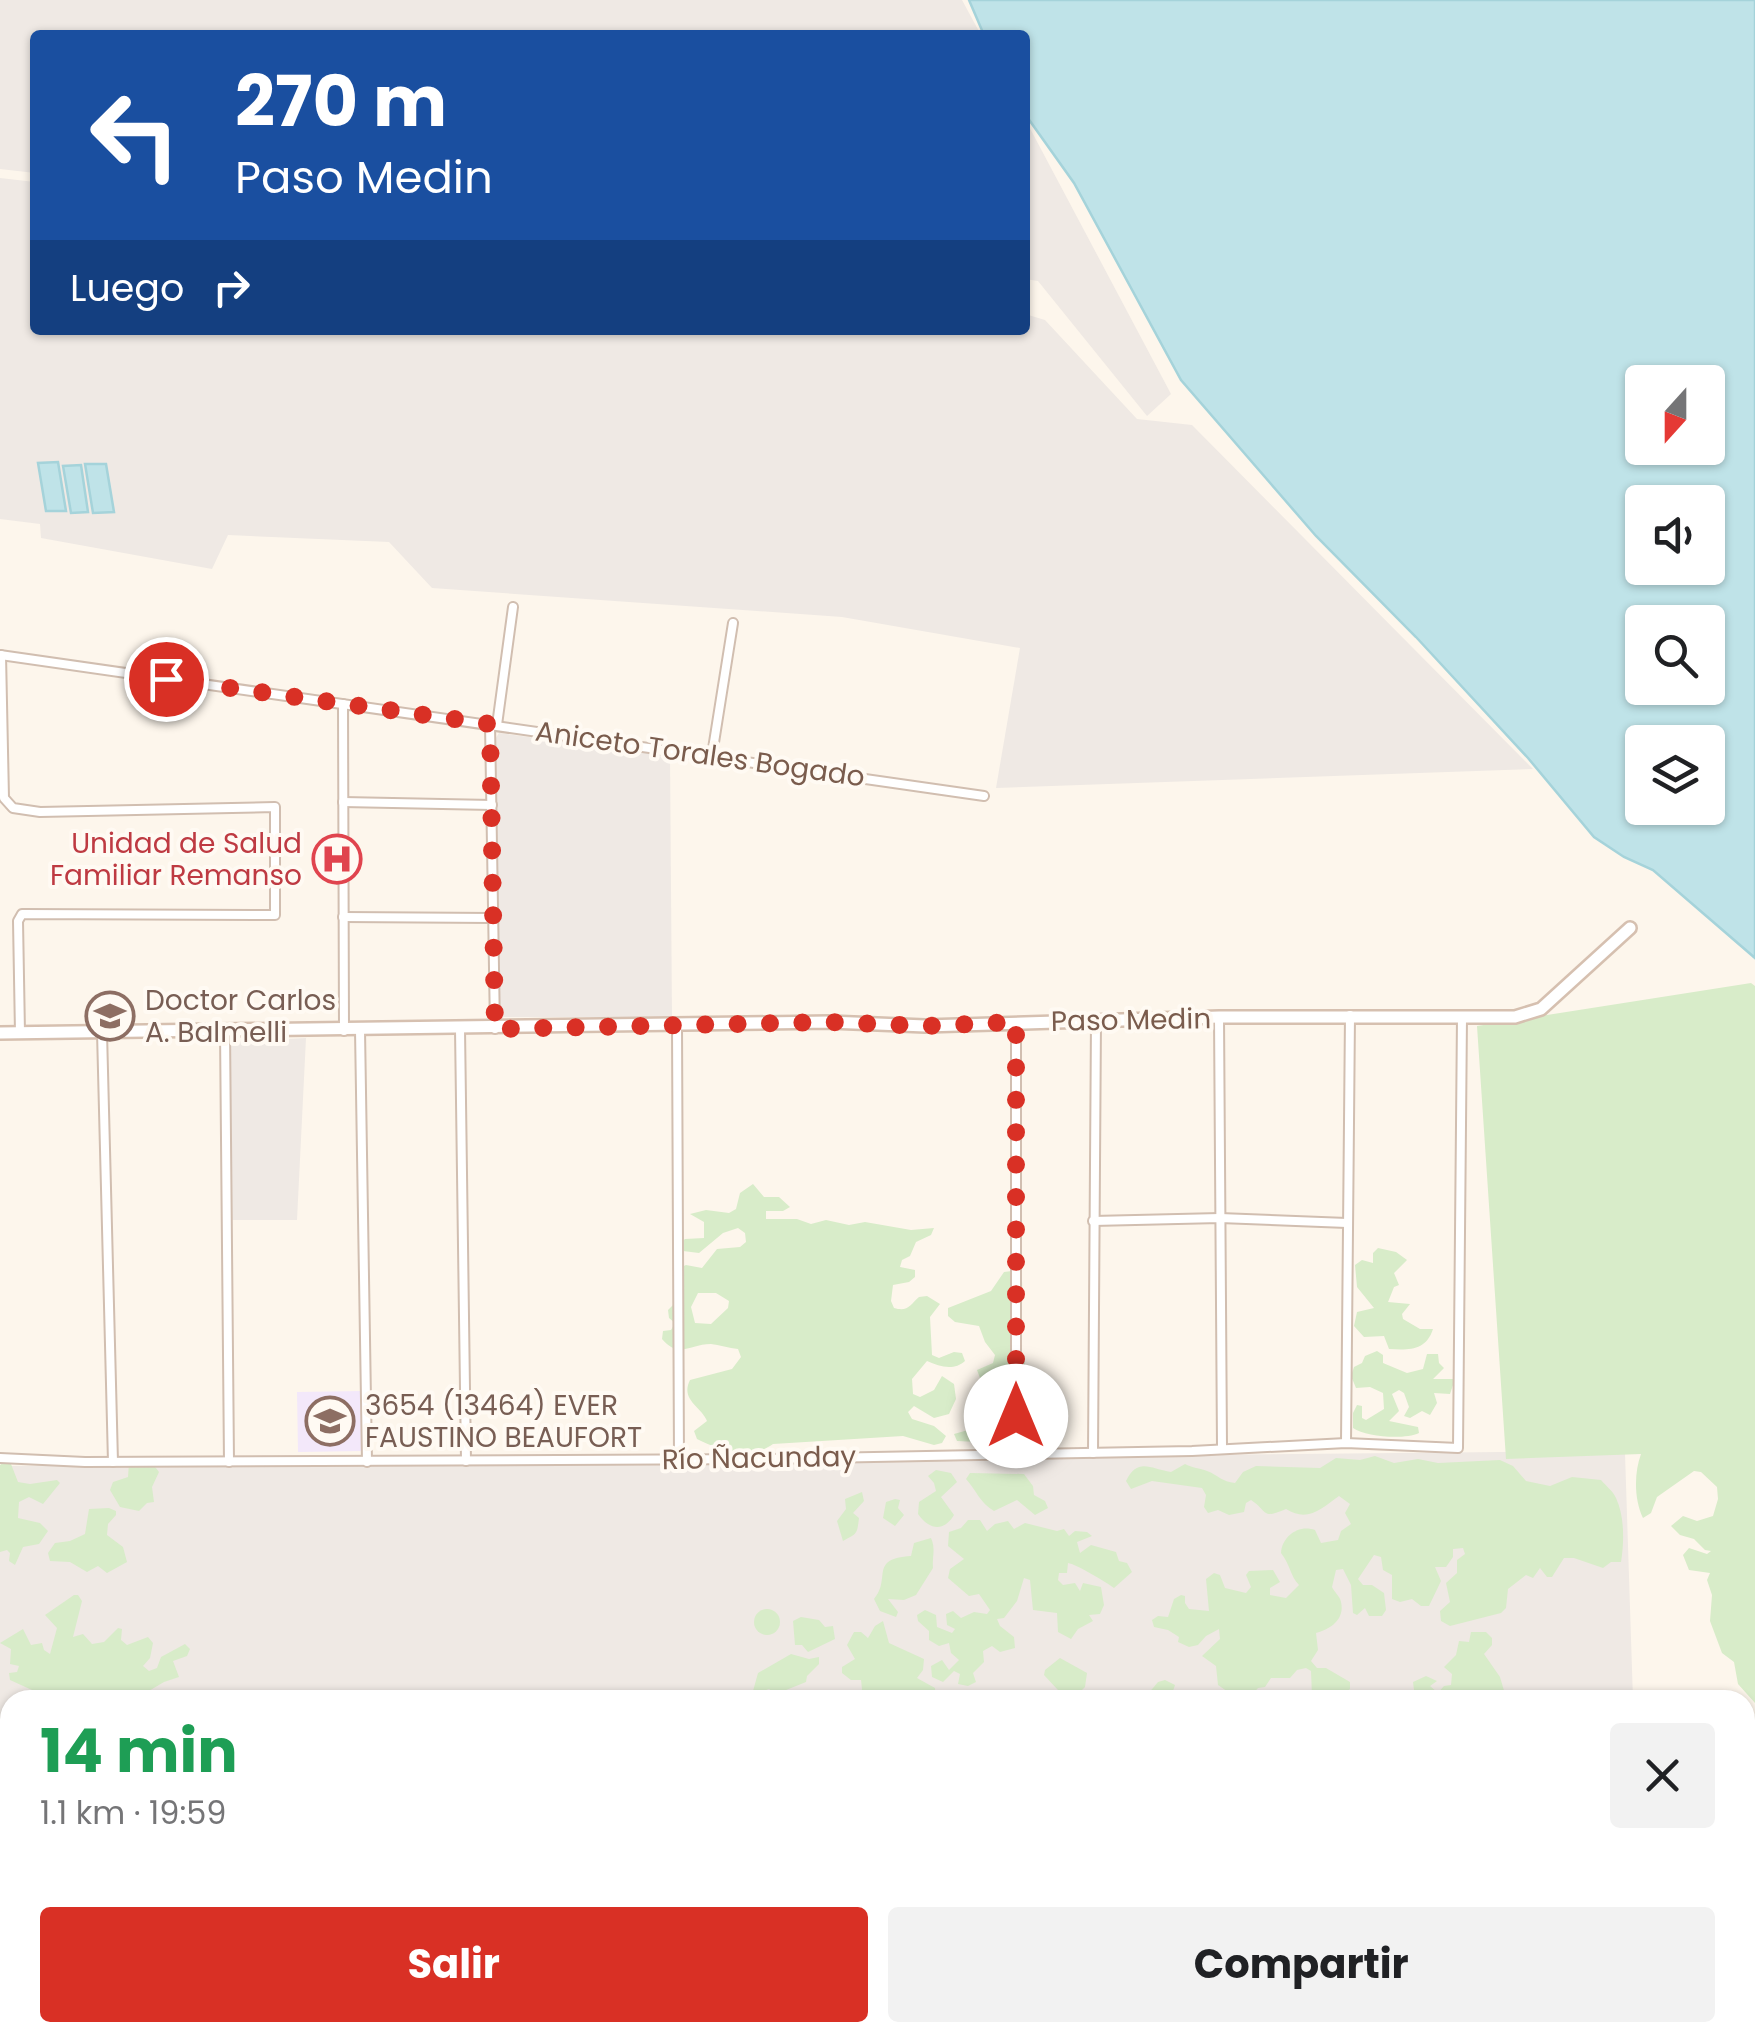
<!DOCTYPE html>
<html lang="es">
<head>
<meta charset="utf-8">
<style>
  :root { --surface:#fff; --page:#f2f2f2; --text:#202124; --muted:#757577; --accent:#d93025 }
  body { margin:0; font-family:Poppins,sans-serif; background:var(--page); color:var(--text); height:100vh; display:flex; flex-direction:column; font-size:38px; white-space:nowrap }
  * { box-sizing:border-box; margin:0 }
  p { font-size:32px; color:var(--muted) }
  .icon { flex:none; width:55px; height:55px; fill:none; stroke:currentColor; stroke-width:2; stroke-linecap:round; stroke-linejoin:round }
  .map { position:relative; flex:1; overflow:hidden }
  .drawer { position:absolute; left:0px; top:1690px; width:1755px; height:352px; display:flex; flex-direction:column; background:var(--surface); border-radius:30px 30px 0 0; box-shadow:0 2px 8px #0004 }
  .drawer>* { flex:none }
  .banner { position:absolute; left:30px; top:30px; width:1000px; height:305px; border-radius:10px; box-shadow:0 2px 8px #0004; background:#1a4fa0; color:#fff; overflow:hidden }
  .needle { width:65px; rotate:201deg }
  .fabs { position:absolute; left:1625px; top:365px; display:grid; gap:20px }
  .fabs a { display:grid; place-items:center; width:100px; height:100px; border-radius:10px; background:var(--surface); box-shadow:0 2px 8px #0004; font-size:50px }
  .pin { position:absolute; display:grid; place-items:center; width:85px; height:85px; color:#fff; margin:-42px; border:5px solid #fff; border-radius:50%; box-shadow:0 2px 10px #0007 }
  .me { position:absolute; width:110px; margin:-55px; rotate:0deg; stroke-linejoin:round; filter:drop-shadow(0 0 8px #0008) }
  .turn { display:flex; align-items:center; gap:35px; height:210px; padding:0 40px; font-size:45px }
  .turn .icon { width:130px; height:130px; stroke-width:2.5 }
  .turn b { display:block; font-size:70px; line-height:85px }
  .then { display:flex; align-items:center; height:95px; padding:0 40px; background:#0003; gap:20px; font-size:38px }
  .round { display:grid; place-items:center; flex:none; width:105px; height:105px; border-radius:10px; background:var(--page) }
  .summary { display:flex; align-items:center; justify-content:space-between; height:170px; padding:0 40px }
  h1 { font-size:60px; font-weight:700; line-height:75px; color:#1e9e55 }
  .button { display:flex; gap:20px; margin-top:auto; padding:20px 40px }
  .button a { flex:1; height:115px; border-radius:10px; background:var(--accent); color:#fff; font-size:40px; font-weight:700; line-height:115px; text-align:center }
  .button a+a { background:var(--page); color:var(--text) }
  .map>svg:first-child { display:block }
  .industrial { fill:#efe9e4 }
  .education { fill:#f3e8fa }
  .green { fill:#d8ecc9; fill-rule:evenodd }
  .water { fill:#bfe3e8; stroke:#a5d3da; stroke-width:2.5; fill-rule:evenodd }
  .lines { fill:none; stroke-linecap:round; stroke-linejoin:round }
  .street-casing { stroke:#d1beb0; stroke-width:12 }
  .secondary-casing { stroke:#d6c0b0; stroke-width:16 }
  .street { stroke:#fff; stroke-width:8 }
  .secondary { stroke:#fff; stroke-width:11 }
  .route { stroke:#d93025; stroke-width:18; stroke-dasharray:0 32.4 }
  .labels { text-anchor:middle; dominant-baseline:central; stroke-width:8; stroke-linejoin:round; paint-order:stroke }
  .street-label { font-size:28px; fill:#7a5c4d; stroke:#fffaf3 }
  .health-label { font-size:28px; fill:#be3a42; stroke:#fffaf3; text-anchor:end }
  .education-label { font-size:28px; fill:#785e54; stroke:#fffaf3; text-anchor:start }
</style>
</head>
<body>
<div class="map">
<svg width="1755" height="2041" viewBox="0 0 1755 2041">
  <rect width="100%" height="100%" fill="#fdf6ec"/>
  <g class="industrial">
    <polygon points="0,0 962,0 981,35 35,35 35,173 0,169"/>
    <polygon points="1025,119 1171,394 1147,416 1038,281 1025,279"/>
    <polygon points="0,178 35,182 35,330 1025,330 1025,314 1045,320 1137,419 1192,425 1533,769 996,788 1020,648 842,617 432,588 389,542 228,535 212,569 41,538 40,524 0,519"/>
    <polygon points="499,733 670,756 672,1017 499,1017 494,741"/>
    <polygon points="306,1038 297,1220 229,1220 229,1042"/>
    <polygon points="1618,1451 1625,1453 1633,1700 10,1700 10,2032 1645,2032 1645,2038 0,2041 0,1466"/>
  </g>
  <polygon class="education" points="362,1391 363,1451 298,1452 297,1392"/>
  <g class="green">
    <path d="M1751 983 1755 986V1703L1738 1684 1734 1662 1722 1653 1710 1621 1712 1595 1707 1580 1710 1573 1689 1570 1683 1555 1689 1548 1707 1554 1711 1551 1705 1550 1694 1539 1680 1535 1671 1526 1683 1516 1697 1521 1713 1516 1718 1499 1717 1487 1701 1472 1694 1471 1657 1497 1651 1513 1643 1518C1634 1499 1634 1473 1641 1454L1506 1459 1477 1026Z"/>
    <path d="M753 1184 764 1197H779L790 1207 783 1211H766V1219H797L811 1224 826 1220 849 1225 865 1222 911 1230 934 1228 931 1235 916 1242 910 1256 902 1260 900 1267 915 1270V1277L909 1282 893 1285 891 1301 894 1308C908 1312 910 1305 919 1297L927 1296 940 1304 930 1317 932 1355 939 1358 954 1352 962 1353 965 1361C954 1371 940 1367 927 1361L912 1379 913 1394 920 1397 934 1390 942 1376 954 1384 956 1399 949 1414 934 1418 914 1406 908 1412 912 1419 934 1426 946 1436 942 1443 934 1445 903 1436 773 1444C752 1460 718 1450 697 1439L694 1431 707 1421C701 1406 680 1400 690 1380L732 1369 741 1357 738 1349C729 1348 719 1345 711 1344 690 1344 679 1359 662 1339L663 1331 671 1330 675 1323 669 1318 668 1310 679 1299V1268L686 1265 702 1268 717 1249 740 1247 746 1242 745 1233 738 1228 723 1233 699 1253 683 1251 679 1244 685 1239 704 1238V1222L690 1214 706 1210 729 1213 736 1209 740 1193ZM698 1293H716L729 1301 728 1308 711 1324 695 1323 691 1307Z"/>
    <path d="M1378 1248 1396 1252 1407 1260 1394 1273 1399 1285 1394 1287 1388 1302 1410 1304 1402 1314 1403 1319 1420 1329H1433C1426 1351 1409 1350 1389 1349L1384 1336 1364 1337 1354 1326 1357 1312 1374 1308 1357 1287 1355 1265 1362 1260 1373 1263V1253Z"/>
    <path d="M1012 1271 1022 1281C1023 1292 1020 1303 1018 1314 1016 1330 1023 1356 1027 1372L1019 1385C1005 1388 991 1385 980 1378L977 1370 993 1363 995 1355 985 1342 979 1326 955 1322 948 1316V1308L991 1291 1004 1272Z"/>
    <path d="M1377 1351 1383 1355V1363L1407 1373 1423 1369 1427 1354H1438L1439 1363 1444 1368 1433 1379H1455L1450 1394 1434 1393 1437 1403 1430 1415 1422 1411 1410 1418 1404 1416 1409 1407 1404 1393 1399 1390 1392 1394 1399 1411 1389 1421 1418 1427 1419 1433C1404 1440 1366 1437 1353 1428V1413L1357 1405 1362 1406V1418L1366 1420 1384 1409 1383 1393 1370 1387 1356 1388 1351 1376 1354 1367 1362 1363 1365 1356Z"/>
    <polygon points="989,1390 1017,1401 1022,1407 1020,1423 1014,1437 998,1443 957,1441 954,1434 975,1428 971,1404 981,1392"/>
    <path d="M1375 1456 1394 1463 1418 1459 1438 1463 1500 1460 1513 1466 1526 1481 1550 1486 1572 1477 1601 1480C1606 1486 1613 1491 1616 1498 1625 1517 1624 1544 1621 1562H1611L1603 1568 1574 1558H1564L1552 1577H1547L1540 1568 1533 1578 1526 1575 1508 1589 1506 1608 1501 1613 1450 1626 1441 1621 1440 1611 1450 1602 1446 1583 1457 1573V1560L1465 1554 1463 1548 1453 1549V1557L1446 1567H1435L1441 1581 1429 1606H1421L1412 1599 1400 1602 1392 1599V1575L1383 1570 1381 1557 1374 1555 1358 1579 1363 1585H1372L1384 1593 1386 1610 1382 1616H1369L1365 1608 1357 1615 1353 1613 1351 1585 1343 1569 1336 1570 1332 1587C1334 1592 1340 1596 1341 1602 1345 1619 1331 1629 1316 1633L1318 1650 1311 1661 1317 1668H1326L1350 1682V1689L1338 1698 1312 1696 1311 1671 1306 1668 1297 1670 1290 1678H1271L1265 1687 1258 1688 1251 1696 1238 1692 1231 1694 1218 1685 1216 1666 1202 1656 1220 1639 1219 1629 1206 1636 1198 1645 1189 1647 1178 1642 1179 1637 1168 1630 1154 1627 1152 1620 1158 1616 1168 1617 1174 1599 1181 1595 1185 1596V1603L1189 1609 1209 1611 1206 1579 1214 1573 1220 1575 1225 1588 1246 1593 1251 1587 1246 1575 1249 1571 1273 1570 1280 1582 1270 1588V1595L1286 1598 1299 1585C1290 1576 1291 1566 1281 1553 1282 1536 1299 1524 1315 1530L1321 1543 1338 1540 1341 1531 1351 1524 1345 1513 1350 1504 1339 1496C1322 1508 1308 1523 1286 1509 1261 1520 1268 1511 1251 1500L1246 1503 1244 1512 1229 1515 1218 1510 1208 1513 1204 1507 1206 1495 1202 1488 1152 1481 1131 1489 1126 1481C1138 1457 1150 1469 1171 1472L1185 1464C1192 1468 1200 1468 1207 1471 1218 1475 1222 1482 1235 1483L1243 1472 1256 1466 1320 1468 1336 1458 1360 1460Z"/>
    <polygon points="4,1462 11,1464 18,1482 30,1484 57,1480 60,1483 43,1504 29,1497 19,1502 18,1518 40,1523 48,1531 39,1544 23,1547 15,1565 9,1561 10,1553 7,1550 0,1552 0,1465"/>
    <polygon points="129,1463 152,1463 159,1472 152,1487 154,1502 147,1503 139,1511 120,1507 110,1490 113,1482 128,1477"/>
    <path d="M936 1470 951 1473 957 1482 941 1497 954 1515C944 1532 929 1530 918 1514L919 1502 936 1491 934 1483 928 1476Z"/>
    <path d="M970 1473 1024 1474 1033 1486 1034 1495 1045 1501 1048 1508 1035 1515 1017 1500 994 1511C980 1503 976 1490 966 1479Z"/>
    <path d="M862 1492 864 1501 853 1513 859 1518C857 1535 857 1533 843 1541L837 1521 846 1509 845 1499Z"/>
    <polygon points="895,1499 900,1500 898,1508 904,1515 895,1526 883,1518 886,1502"/>
    <polygon points="109,1508 116,1511 116,1515 108,1524 107,1535 123,1547 127,1562 107,1573 98,1566 87,1572 70,1562 50,1561 48,1553 55,1543 70,1541 85,1534 89,1509"/>
    <path d="M968 1520H980L987 1531 995 1524 1008 1521 1014 1529 1025 1523 1057 1531 1064 1529 1069 1536 1075 1531 1087 1532 1092 1536 1077 1542 1080 1553 1091 1545 1116 1552 1119 1561 1127 1563 1132 1572 1114 1588C1106 1582 1076 1564 1068 1563L1067 1573H1059L1058 1580 1063 1585 1075 1583 1080 1591 1083 1583 1101 1587 1104 1605 1100 1614 1089 1615 1093 1621 1078 1629 1071 1639 1058 1632 1057 1613 1033 1610 1030 1580 1024 1578 1017 1601 1004 1618 997 1619 1000 1626 1014 1637 1015 1648 1000 1652 992 1646 983 1651 984 1662 973 1673 976 1682 968 1686 958 1684 960 1674 954 1671 943 1682 932 1677 931 1666 942 1660 949 1670 959 1660 951 1653 949 1643 939 1646 929 1640V1631L918 1621 917 1615 925 1610 936 1615 937 1627 952 1633 955 1629 947 1625 946 1614 953 1611 961 1618 974 1612 987 1614 990 1610 979 1594 969 1596 948 1578 950 1569 964 1559 948 1546 949 1532 961 1528Z"/>
    <path d="M931 1538C936 1549 932 1557 933 1568L916 1595 904 1600 888 1599 898 1612 896 1617 880 1611 874 1599C892 1578 868 1559 911 1556L914 1543Z"/>
    <polygon points="74,1595 78,1595 82,1601 73,1637 83,1634 92,1644 104,1642 118,1628 122,1629 121,1640 127,1645 148,1637 153,1643 150,1658 143,1666 149,1671 157,1668 161,1657 185,1644 190,1649 187,1656 173,1661 179,1677 164,1682 147,1692 127,1695 111,1690 96,1697 97,1700 36,1700 32,1690 10,1680 9,1673 17,1672 19,1666 10,1664 11,1649 0,1643 23,1629 31,1645 42,1643 44,1650 50,1654 57,1628 45,1615"/>
    <circle cx="767" cy="1622" r="13"/>
    <polygon points="801,1617 819,1620 825,1627 833,1626 835,1639 808,1652 802,1645 795,1645 793,1621"/>
    <polygon points="883,1621 889,1643 924,1659 923,1670 917,1678 935,1688 936,1700 859,1700 862,1689 861,1680 851,1680 842,1673 842,1667 855,1659 847,1645 854,1632 861,1632 868,1638 875,1626"/>
    <polygon points="1471,1632 1486,1632 1492,1638 1492,1645 1484,1654 1500,1677 1505,1694 1493,1700 1417,1700 1409,1697 1408,1694 1414,1690 1413,1682 1426,1676 1437,1681 1430,1686 1438,1693 1444,1686 1451,1685 1452,1674 1444,1667 1456,1655 1459,1641 1469,1642"/>
    <polygon points="791,1654 809,1659 819,1657 819,1664 807,1676 806,1682 776,1694 769,1689 758,1693 753,1691 758,1673"/>
    <polygon points="1060,1658 1087,1673 1085,1687 1075,1697 1058,1690 1044,1675 1045,1670"/>
    <polygon points="1165,1680 1175,1685 1170,1700 1143,1700 1158,1682"/>
    <polygon points="1755,1953 1755,2041 1734,2038 1730,2041 1667,2041 1675,2033 1745,2032 1745,1985 1749,1980 1745,1957"/>
  </g>
  <g class="water">
    <path d="M969 0H1755V958L1653 870 1624 857 1594 837 1528 758 1416 637 1316 536 1181 380 1074 183 1025 114V35H984ZM1642 382H1708V448H1642ZM1642 502H1708V568H1642ZM1642 622H1708V688H1642ZM1642 742H1708V808H1642Z"/>
    <polygon points="58,462 66,511 46,511 38,463"/>
    <polygon points="85,464 106,464 114,512 93,513"/>
    <polygon points="81,465 88,512 71,513 63,466"/>
  </g>
  <g class="lines">
    <g class="street-casing">
      <g id="street">
        <polyline points="0,655 984,796"/>
        <polyline points="1,655 4,798 13,808 40,812 275,807 275,915 22,914 18,921 20,1033"/>
        <polyline points="343,704 344,1031"/>
        <polyline points="490,724 495,1029"/>
        <polyline points="497,725 513,607"/>
        <polyline points="712,755 733,623"/>
        <polyline points="343,802 492,805"/>
        <polyline points="343,917 493,918"/>
        <polyline points="1219,1017 1222,1447"/>
        <polyline points="677,1026 679,1459"/>
        <polyline points="460,1029 466,1461"/>
        <polyline points="360,1030 367,1462"/>
        <polyline points="225,1031 229,1462"/>
        <polyline points="102,1032 113,1462"/>
        <polyline points="1093,1221 1220,1218 1347,1223"/>
        <polyline points="1346,1443 1350,1015"/>
        <polyline points="1093,1453 1096,1020"/>
        <polyline points="1016,1455 1016,1023"/>
        <polyline points="0,1458 85,1462 769,1459 1192,1451 1346,1443 1458,1448 1462,1017"/>
        <polyline points="0,2039 200,2041"/>
        <polyline points="1392,2041 1471,2038 1657,2041"/>
      </g>
    </g>
    <g class="secondary-casing">
      <polyline id="secondary" points="0,1033 830,1022 925,1026 1219,1017 1515,1017 1541,1009 1630,928"/>
    </g>
    <use href="#street" class="street"/>
    <use href="#secondary" class="secondary"/>
  </g>
  <g class="lines">
    <polyline class="route" points="166,679 490,724 495,1029 830,1022 926,1026 1016,1022 1016,1416"/>
  </g>
  <defs>
    <g id="hospital-ring" transform="scale(2.5)"><circle r="9.5" fill="#fffaf3" stroke="#e0444e" stroke-width="1.5"/><path d="M-5-5h3v3.5h4V-5h3V5h-3V1.5h-4V5h-3Z" fill="#e0444e"/></g>
    <g id="school-ring" transform="scale(2.5)"><circle r="9.5" fill="#fffaf3" stroke="#8d6e63" stroke-width="1.5"/><path d="M0-5L7-2L0 1L-7-2ZM-4 1L0 2.5L4 1V4Q0 6-4 4Z" fill="#8d6e63"/></g>
  </defs>
  <g fill-rule="evenodd">
    <use href="#hospital-ring" x="337" y="859"/>
    <use href="#school-ring" x="110" y="1016"/>
    <use href="#school-ring" x="330" y="1421"/>
  </g>
  <g class="labels">
    <g class="street-label">
      <text transform="translate(700 754) rotate(8)">Aniceto Torales Bogado</text>
      <text transform="translate(1131 1020) rotate(-1)">Paso Medin</text>
      <text transform="translate(759 1458) rotate(-1)">Río Ñacunday</text>
    </g>
    <g class="health-label">
      <text x="302" y="843">Unidad de Salud<tspan x="302" dy="32">Familiar Remanso</tspan></text>
    </g>
    <g class="education-label">
      <text x="145" y="1000">Doctor Carlos<tspan x="145" dy="32">A. Balmelli</tspan></text>
      <text x="365" y="1405">3654 (13464) EVER<tspan x="365" dy="32">FAUSTINO BEAUFORT</tspan></text>
    </g>
  </g>
</svg>
<div class="fabs">
<a><svg class="needle" viewBox="-14 -14 28 28"><path d="M0-13l5 13h-10z" fill="#e53935"/><path d="M0 13l5-13h-10z" fill="#757577"/></svg></a>
<a><svg class="icon" aria-label="sound" viewBox="0 0 24 24"><path d="M4 9h4l5-4v14l-5-4H4zM17 9q2 3 0 6"/></svg></a>
<a><svg class="icon" aria-label="search" viewBox="0 0 24 24"><circle cx="10" cy="10" r="6"/><path d="M15 15l6 6"/></svg></a>
<a><svg class="icon" aria-label="layers" viewBox="0 0 24 24"><path d="M12 4l9 5-9 5-9-5zM3 14l9 5 9-5"/></svg></a>
</div>
<div class="pin" style="left:166px;top:679px;background:#d93025"><svg class="icon" aria-label="arrive" viewBox="0 0 24 24"><path d="M6 21V4h12l-3 4 3 4H6"/></svg></div>
<svg class="me" style="left:1016px;top:1416px" viewBox="-20 -20 40 40"><circle r="19" fill="#fff"/><path d="M0-13L10 11 0 6-10 11z" fill="#d93025"/></svg>
<div class="banner">
<div class="turn"><svg class="icon" aria-label="left" viewBox="0 0 24 24"><path d="M17 20v-9H6M10 6l-5 5 5 5"/></svg><div><b>270 m</b>Paso Medin</div></div>
<div class="then">Luego<svg class="icon" aria-label="right" viewBox="0 0 24 24"><path d="M7 20v-9h11M14 6l5 5-5 5"/></svg></div>
</div>
<section class="drawer">
<div class="summary"><div><h1>14 min</h1><p>1.1 km · 19:59</p></div><a class="round"><svg class="icon" aria-label="close" viewBox="0 0 24 24"><path d="M6 6l12 12M18 6L6 18"/></svg></a></div>
<div class="button"><a>Salir</a><a>Compartir</a></div>
</section>
</div>
</body>
</html>
